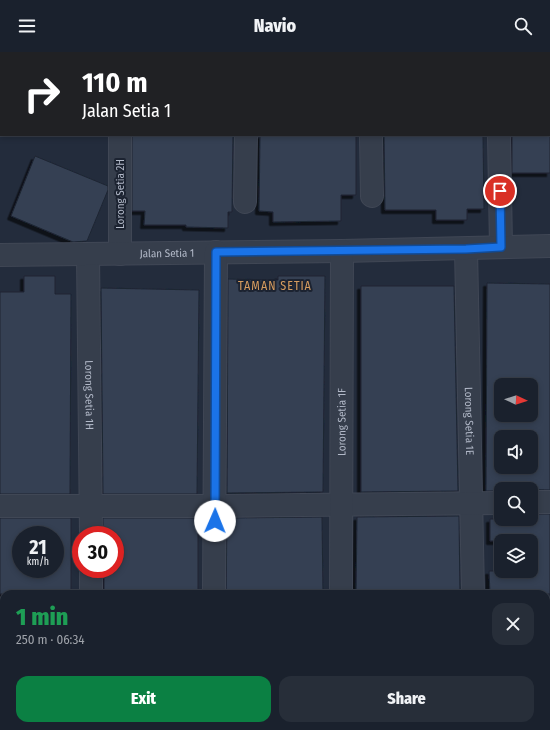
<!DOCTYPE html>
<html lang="en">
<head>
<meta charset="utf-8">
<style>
  :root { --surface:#1a212d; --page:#272e39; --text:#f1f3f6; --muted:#9fa3aa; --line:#383e49; --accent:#0b8043 }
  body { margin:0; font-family:"Fira Sans Condensed",sans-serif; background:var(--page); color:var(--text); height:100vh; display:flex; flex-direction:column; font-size:15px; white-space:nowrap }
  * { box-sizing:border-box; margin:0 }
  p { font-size:13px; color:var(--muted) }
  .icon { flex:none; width:22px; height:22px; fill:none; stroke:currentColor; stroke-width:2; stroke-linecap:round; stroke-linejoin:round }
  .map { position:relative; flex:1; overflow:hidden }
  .side { position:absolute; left:0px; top:538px; width:550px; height:140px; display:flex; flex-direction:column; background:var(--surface); border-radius:12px 12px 0 0; box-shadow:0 2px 6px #0003,0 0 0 1px var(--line) }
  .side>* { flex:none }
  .top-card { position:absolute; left:0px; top:0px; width:550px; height:84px; box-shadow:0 2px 6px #0003,0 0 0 1px var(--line); background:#202124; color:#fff; overflow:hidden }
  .needle { width:26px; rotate:94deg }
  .tools { position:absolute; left:494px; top:326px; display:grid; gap:8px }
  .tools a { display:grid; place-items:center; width:44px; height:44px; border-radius:8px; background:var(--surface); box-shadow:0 2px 6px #0003,0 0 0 1px var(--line); font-size:20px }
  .speed { position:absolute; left:12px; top:474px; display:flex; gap:8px; font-size:20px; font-weight:700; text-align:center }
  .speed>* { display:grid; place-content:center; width:52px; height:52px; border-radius:50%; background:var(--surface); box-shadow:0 2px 6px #0003,0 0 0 1px var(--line); line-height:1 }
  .speed small { font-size:10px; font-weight:400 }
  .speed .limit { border:6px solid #d22; background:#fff; color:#111 }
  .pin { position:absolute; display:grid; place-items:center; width:34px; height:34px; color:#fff; margin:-17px; border:2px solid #fff; border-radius:50%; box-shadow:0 1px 4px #0007 }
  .me { position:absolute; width:44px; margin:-22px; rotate:1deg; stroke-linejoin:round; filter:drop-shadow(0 0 3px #0008) }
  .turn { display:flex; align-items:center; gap:14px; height:84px; padding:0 16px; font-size:18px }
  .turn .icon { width:52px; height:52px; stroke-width:2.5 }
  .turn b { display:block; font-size:28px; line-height:34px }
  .round { display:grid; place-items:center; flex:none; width:42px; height:42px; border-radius:12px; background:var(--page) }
  .headline { display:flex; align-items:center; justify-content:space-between; height:68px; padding:0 16px }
  h1 { font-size:24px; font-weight:800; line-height:30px; color:#1e9e55 }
  .primary-button { display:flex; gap:8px; margin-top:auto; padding:8px 16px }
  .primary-button a { flex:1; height:46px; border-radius:12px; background:var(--accent); color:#fff; font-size:16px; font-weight:800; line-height:46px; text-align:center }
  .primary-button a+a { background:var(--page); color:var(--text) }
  header { display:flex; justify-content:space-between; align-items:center; height:52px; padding:0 16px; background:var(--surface); font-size:18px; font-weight:800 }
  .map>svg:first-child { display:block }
  .building { fill:#343f52; stroke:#1e2533; fill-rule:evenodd; filter:url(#shadow) }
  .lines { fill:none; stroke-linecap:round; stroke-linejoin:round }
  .minor-casing { stroke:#404755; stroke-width:24 }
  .minor { stroke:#363e4c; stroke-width:22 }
  .route-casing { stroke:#114b97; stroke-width:10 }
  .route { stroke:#1a73e8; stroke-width:7 }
  .labels { text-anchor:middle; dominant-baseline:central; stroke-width:4; stroke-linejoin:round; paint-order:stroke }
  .street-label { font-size:11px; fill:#b2b9c8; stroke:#1c2331 }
  .neighbourhood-label { font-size:12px; letter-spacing:1px; fill:#d69c5f; stroke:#1c2331 }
</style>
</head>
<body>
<header><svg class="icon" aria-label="menu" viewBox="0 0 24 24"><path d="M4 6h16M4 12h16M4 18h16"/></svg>Navio<svg class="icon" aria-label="search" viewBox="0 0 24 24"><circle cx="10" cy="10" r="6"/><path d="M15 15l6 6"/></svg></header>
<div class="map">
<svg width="550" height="678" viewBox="0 0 550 678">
  <defs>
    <filter id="shadow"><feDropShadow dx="-3.5" dy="3.5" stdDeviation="0" flood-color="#0009"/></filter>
  </defs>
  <rect width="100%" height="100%" fill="#232c3c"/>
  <g class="building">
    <polygon points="132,83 233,83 232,160 228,160 228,176 186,175 186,173 144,173 145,159 132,159"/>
    <polygon points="260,83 356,83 356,143 341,143 341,169 273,170 273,160 259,159"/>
    <polygon points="384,83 483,83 484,157 467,157 467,168 436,168 436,158 385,158"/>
    <rect x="512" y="83" width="38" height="38"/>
    <polygon points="35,104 108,134 108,138 87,189 73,190 11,164"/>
    <polygon points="24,224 55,224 55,242 71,242 70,442 0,442 0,240 24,240"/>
    <polygon points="278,224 325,224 323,440 227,441 228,227 278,228"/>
    <path d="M487 231 550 232V438L501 437V439H486ZM501 333H531V363H501ZM501 385H531V415H501Z"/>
    <polygon points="361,234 454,234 458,439 361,440"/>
    <polygon points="101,236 199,238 197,442 103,442"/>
    <polygon points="531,462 550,462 550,542 490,542 489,519 531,519 531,489 490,489 490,467 531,467"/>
    <polygon points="459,464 460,542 356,542 357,465"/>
    <polygon points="322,465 323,542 226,542 227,466"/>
    <path d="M0 466H71V542H0ZM21 483H55V517H21Z"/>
    <polygon points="103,466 198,466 198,542 104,542 104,517 115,517 115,483 103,483"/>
  </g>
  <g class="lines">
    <g class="minor-casing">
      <g id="minor">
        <polyline points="370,0 370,1"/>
        <polyline points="498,0 498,1"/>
        <polyline points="120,1 120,0"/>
        <polyline points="246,1 246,0"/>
        <polyline points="549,19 550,19"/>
        <polyline points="0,28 1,28"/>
        <polyline points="120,83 120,202"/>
        <polyline points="371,83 372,144"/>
        <polyline points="499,83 501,195"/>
        <polyline points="245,150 246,83"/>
        <path id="s1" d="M466 197 473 542"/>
        <path id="s2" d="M88 202 91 483"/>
        <path id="s3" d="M0 203 342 199 550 194"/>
        <polyline points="531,450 550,450"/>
        <polyline points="0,454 215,454 501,451"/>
        <polyline points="91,542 91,517"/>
        <polyline points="214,542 216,200"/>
        <path id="s4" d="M341 542 342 199"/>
        <polyline points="546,668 550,668"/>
        <polyline points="0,671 4,671"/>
        <polyline points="78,678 78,674"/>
        <polyline points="329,678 329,674"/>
      </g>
    </g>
    <use href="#minor" class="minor"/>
  </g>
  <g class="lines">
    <g class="route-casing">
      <polyline id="route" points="215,469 216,200 466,197 501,195 500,139"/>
    </g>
    <use href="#route" class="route"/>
  </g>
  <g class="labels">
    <g class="street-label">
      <text transform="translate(120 142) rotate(-90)">Lorong Setia 2H</text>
      <text stroke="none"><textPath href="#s3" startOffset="167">Jalan Setia 1</textPath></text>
      <text stroke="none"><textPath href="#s2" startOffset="141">Lorong Setia 1H</textPath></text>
      <text stroke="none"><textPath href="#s1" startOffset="172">Lorong Setia 1E</textPath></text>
      <text stroke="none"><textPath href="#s4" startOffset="172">Lorong Setia 1F</textPath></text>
    </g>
    <g class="neighbourhood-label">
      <text x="275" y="234">TAMAN SETIA</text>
    </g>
  </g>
</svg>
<div class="tools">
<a><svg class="needle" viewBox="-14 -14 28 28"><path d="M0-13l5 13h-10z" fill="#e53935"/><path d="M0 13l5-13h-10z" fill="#9fa3aa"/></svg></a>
<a><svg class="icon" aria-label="sound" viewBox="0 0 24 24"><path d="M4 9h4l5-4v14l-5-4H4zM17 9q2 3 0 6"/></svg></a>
<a><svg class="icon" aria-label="search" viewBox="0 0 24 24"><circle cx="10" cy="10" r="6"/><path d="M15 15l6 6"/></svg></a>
<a><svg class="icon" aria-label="layers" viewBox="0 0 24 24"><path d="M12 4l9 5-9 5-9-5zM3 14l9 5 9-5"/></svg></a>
</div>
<div class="speed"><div>21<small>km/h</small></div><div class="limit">30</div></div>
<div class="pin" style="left:500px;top:139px;background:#d93025"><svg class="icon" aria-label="arrive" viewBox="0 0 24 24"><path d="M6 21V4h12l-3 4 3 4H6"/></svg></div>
<svg class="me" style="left:215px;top:469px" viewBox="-20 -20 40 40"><circle r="19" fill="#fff"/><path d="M0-13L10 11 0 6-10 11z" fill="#1a73e8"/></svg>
<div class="top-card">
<div class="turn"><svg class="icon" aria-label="right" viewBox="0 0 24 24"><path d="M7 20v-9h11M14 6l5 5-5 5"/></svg><div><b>110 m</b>Jalan Setia 1</div></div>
</div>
<section class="side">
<div class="headline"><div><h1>1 min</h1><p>250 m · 06:34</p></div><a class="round"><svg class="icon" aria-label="close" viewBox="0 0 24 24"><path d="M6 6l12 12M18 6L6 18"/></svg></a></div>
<div class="primary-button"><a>Exit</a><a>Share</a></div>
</section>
</div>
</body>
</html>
